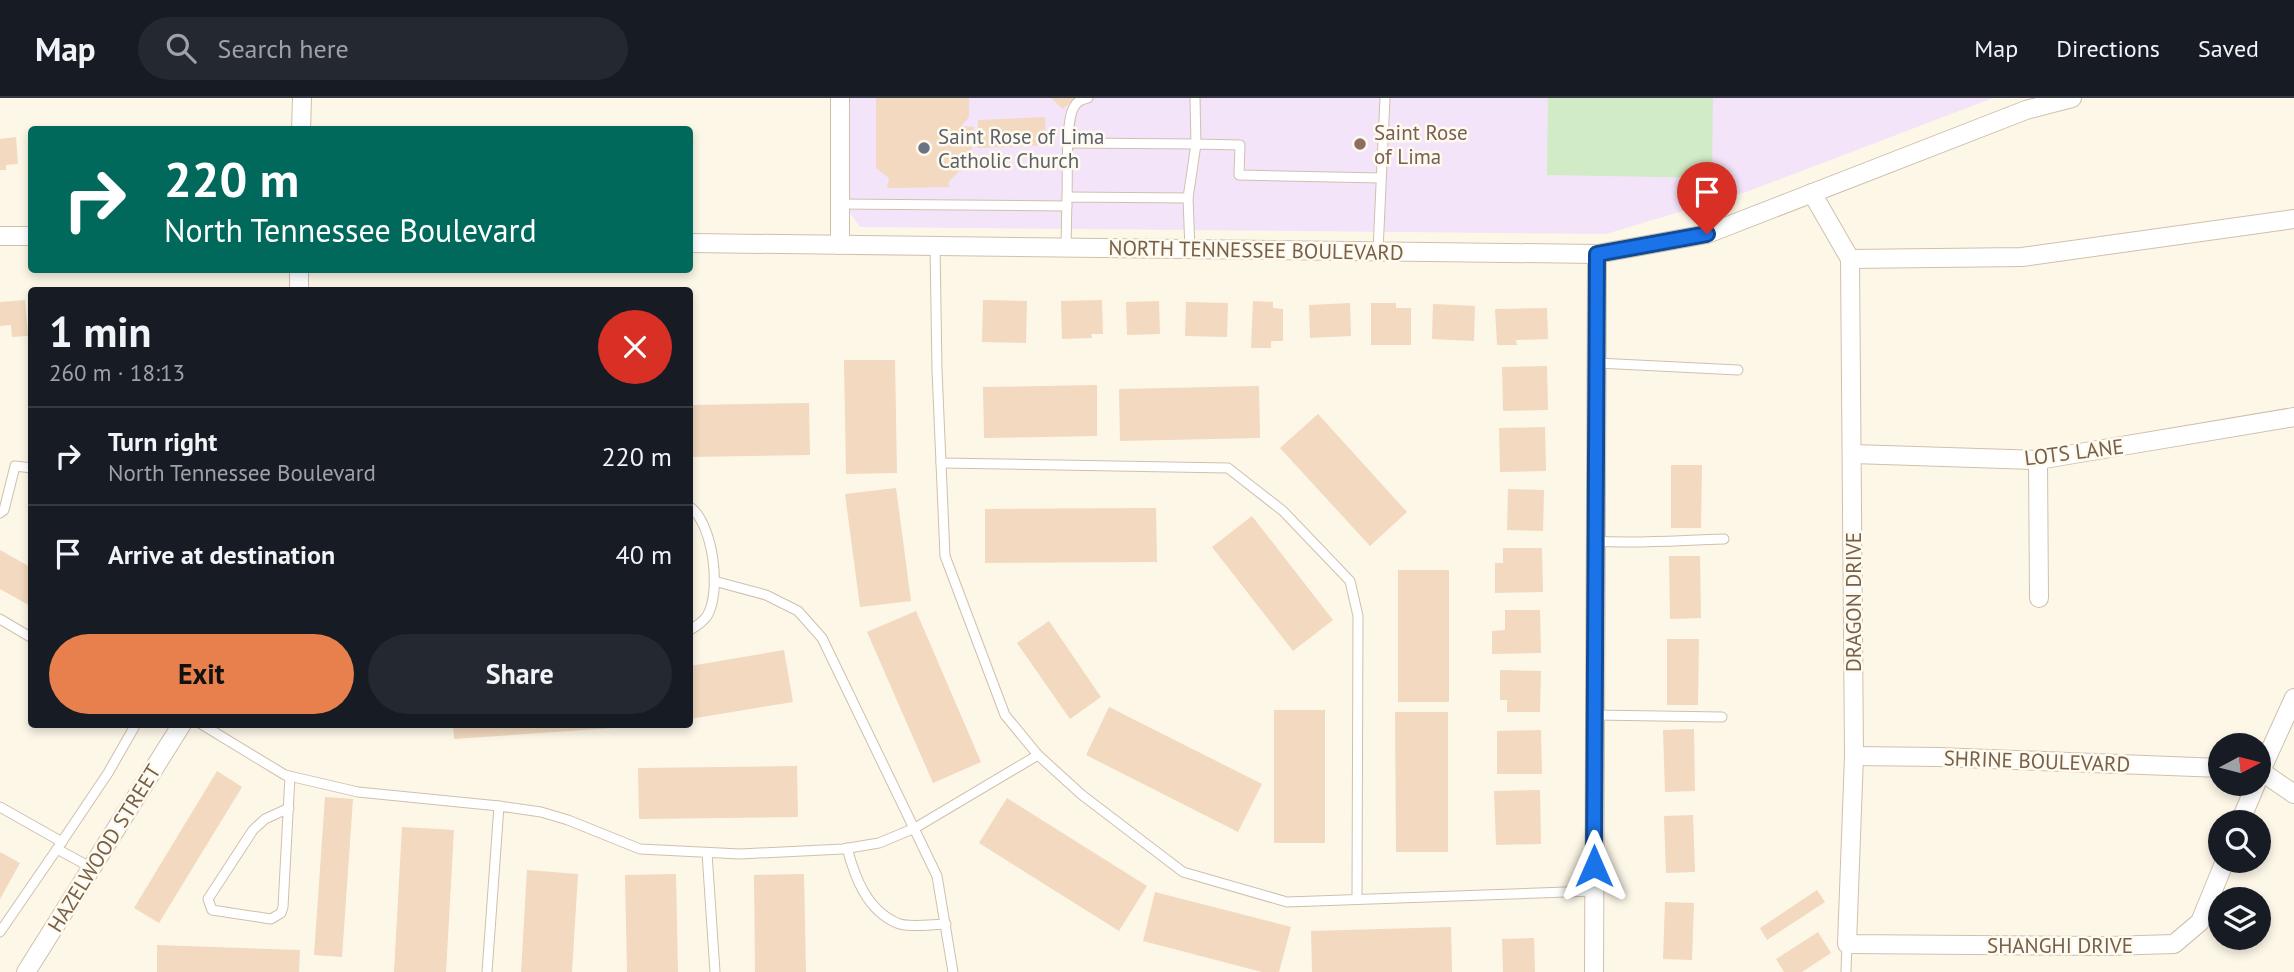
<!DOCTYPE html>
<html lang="en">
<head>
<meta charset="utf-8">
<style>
  :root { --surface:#171b24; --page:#242831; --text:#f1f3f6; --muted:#9ea1a6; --line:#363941; --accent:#e7804d }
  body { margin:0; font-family:"PT Sans",sans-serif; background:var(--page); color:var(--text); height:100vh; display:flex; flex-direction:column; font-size:26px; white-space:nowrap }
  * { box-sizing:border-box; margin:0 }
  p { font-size:23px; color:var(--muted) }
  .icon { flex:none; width:38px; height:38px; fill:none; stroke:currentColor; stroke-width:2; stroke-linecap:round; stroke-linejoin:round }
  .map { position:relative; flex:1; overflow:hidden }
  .sheet { position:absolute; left:28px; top:189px; width:665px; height:441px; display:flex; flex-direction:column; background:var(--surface); border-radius:7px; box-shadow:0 4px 10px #0003 }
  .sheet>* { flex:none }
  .guide { position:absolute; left:28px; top:28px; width:665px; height:147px; border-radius:7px; box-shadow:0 4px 10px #0003; background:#00695c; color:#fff; overflow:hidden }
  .needle { width:46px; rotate:83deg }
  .tools { position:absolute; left:2208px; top:635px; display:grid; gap:14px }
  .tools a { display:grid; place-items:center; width:63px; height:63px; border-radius:50%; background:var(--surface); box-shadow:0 4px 10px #0003; font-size:35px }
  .pin { position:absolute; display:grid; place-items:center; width:60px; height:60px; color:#fff; margin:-72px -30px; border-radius:50% 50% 50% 0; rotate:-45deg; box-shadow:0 0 7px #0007 }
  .pin .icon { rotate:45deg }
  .me { position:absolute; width:77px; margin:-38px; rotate:0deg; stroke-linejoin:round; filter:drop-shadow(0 0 5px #0008) }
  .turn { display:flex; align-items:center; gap:24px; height:147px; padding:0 21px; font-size:32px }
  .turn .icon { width:91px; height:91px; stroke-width:2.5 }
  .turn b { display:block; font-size:49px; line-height:60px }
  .round { display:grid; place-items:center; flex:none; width:74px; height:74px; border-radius:37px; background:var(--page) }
  .summary { display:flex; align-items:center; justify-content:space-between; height:119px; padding:0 21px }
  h1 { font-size:42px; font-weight:700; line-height:52px }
  .primary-button { display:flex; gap:14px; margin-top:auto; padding:14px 21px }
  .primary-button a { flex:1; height:80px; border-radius:42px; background:var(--accent); color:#111; font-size:28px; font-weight:700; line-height:80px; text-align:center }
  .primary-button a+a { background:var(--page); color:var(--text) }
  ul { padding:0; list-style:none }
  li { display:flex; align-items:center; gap:21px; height:98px; padding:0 21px; border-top:2px solid var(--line) }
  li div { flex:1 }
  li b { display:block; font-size:26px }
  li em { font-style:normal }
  header { display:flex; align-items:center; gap:42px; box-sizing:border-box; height:98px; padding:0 35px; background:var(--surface); border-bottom:2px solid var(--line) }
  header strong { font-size:33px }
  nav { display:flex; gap:38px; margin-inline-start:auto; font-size:24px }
  .search { width:490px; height:63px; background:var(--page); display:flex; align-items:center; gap:18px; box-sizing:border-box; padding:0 24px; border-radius:38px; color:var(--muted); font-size:26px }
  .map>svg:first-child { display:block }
  .education { fill:#f4e4f9 }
  .green { fill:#d1ebc6 }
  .building { fill:#f2d9bf }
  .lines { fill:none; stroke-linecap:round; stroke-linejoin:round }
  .service-casing { stroke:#cfc0ad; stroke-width:11 }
  .minor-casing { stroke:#cfc0ad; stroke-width:20 }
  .service { stroke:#fff; stroke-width:9 }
  .minor { stroke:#fff; stroke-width:18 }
  .route-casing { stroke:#114b97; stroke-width:18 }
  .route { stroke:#1a73e8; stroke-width:12 }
  .education-dot { fill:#8d6e63; stroke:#fffaee; stroke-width:2.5 }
  .worship-dot { fill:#6b7280; stroke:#fffaee; stroke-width:2.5 }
  .labels { text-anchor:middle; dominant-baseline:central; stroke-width:5; stroke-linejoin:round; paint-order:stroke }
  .education-label { font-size:21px; fill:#785e54; stroke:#fffaee; text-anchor:start }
  .worship-label { font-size:21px; fill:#5b616d; stroke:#fffaee; text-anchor:start }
  .street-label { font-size:21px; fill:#77604b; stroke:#fffaee }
</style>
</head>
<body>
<header>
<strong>Map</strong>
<div class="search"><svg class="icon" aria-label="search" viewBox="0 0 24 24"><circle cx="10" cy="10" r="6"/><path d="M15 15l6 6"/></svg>Search here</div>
<nav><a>Map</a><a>Directions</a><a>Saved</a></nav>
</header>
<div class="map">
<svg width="2294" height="874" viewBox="0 0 2294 874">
  <rect width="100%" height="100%" fill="#fdf7e8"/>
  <polygon class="education" points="849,0 1993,0 1749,93 1606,136 860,129 850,115"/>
  <polygon class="green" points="1548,0 1713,0 1712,80 1547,77"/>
  <g class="building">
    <polygon points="876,0 969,0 969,19 961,28 974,29 970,63 949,83 949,89 887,90 889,80 876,70"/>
    <polygon points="1051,0 1075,0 1063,11"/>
    <polygon points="1045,19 1046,47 978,50 978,22"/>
    <polygon points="16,39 18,66 6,67 6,72 0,72 0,41"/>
    <polygon points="25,202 28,238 12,239 11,227 0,228 0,204"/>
    <polygon points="983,202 1027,203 1026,245 982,244"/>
    <polygon points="1102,202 1103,236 1091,236 1092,240 1062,241 1061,203"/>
    <polygon points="1159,203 1160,236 1127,237 1126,204"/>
    <polygon points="1253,203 1273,204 1273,210 1283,211 1283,243 1271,243 1271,250 1251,250"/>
    <polygon points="1186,204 1228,205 1227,239 1185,238"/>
    <polygon points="1350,205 1351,238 1310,240 1309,207"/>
    <polygon points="1371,205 1396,205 1396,210 1411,210 1411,247 1371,247"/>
    <polygon points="1433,206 1475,208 1474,243 1432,241"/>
    <polygon points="1547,210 1548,241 1516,242 1517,247 1497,247 1495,211"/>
    <polygon points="844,262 895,262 897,375 846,376"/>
    <polygon points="1547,268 1548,312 1503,313 1502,269"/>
    <polygon points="1097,287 1097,338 984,340 983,289"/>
    <polygon points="1259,288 1260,340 1120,343 1119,291"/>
    <polygon points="809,305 810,357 690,359 690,307"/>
    <polygon points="1318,316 1407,414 1370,448 1280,350"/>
    <polygon points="1545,329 1546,373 1500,374 1499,330"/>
    <polygon points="1671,367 1702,367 1701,430 1671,430"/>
    <polygon points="896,390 911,503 860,509 845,396"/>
    <polygon points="1508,391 1544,392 1543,433 1507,432"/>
    <polygon points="1156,410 1157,464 985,465 985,411"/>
    <polygon points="1252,418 1333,522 1293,553 1212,449"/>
    <polygon points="1503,450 1542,450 1543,494 1495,495 1495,465 1503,465"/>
    <polygon points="0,452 32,470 32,509 0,491"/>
    <polygon points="1669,458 1700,458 1701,520 1670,521"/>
    <rect x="1398" y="472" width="51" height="132"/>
    <polygon points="1505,512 1540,512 1541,555 1492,556 1492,533 1505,532"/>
    <polygon points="916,513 981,664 933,685 867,534"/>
    <polygon points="1049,523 1101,599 1070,621 1017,545"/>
    <polygon points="1667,541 1699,541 1698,607 1667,607"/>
    <polygon points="784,552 793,604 690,621 690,568"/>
    <polygon points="1500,572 1541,573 1540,614 1507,614 1507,602 1500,602"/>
    <polygon points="1109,609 1262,686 1238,734 1086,657"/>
    <rect x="1274" y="612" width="51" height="133"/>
    <polygon points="1395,614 1448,614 1448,754 1396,754"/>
    <polygon points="453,626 613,626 613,630 454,641"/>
    <polygon points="1694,631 1695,693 1665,694 1663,632"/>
    <polygon points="1541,632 1542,676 1497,676 1497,633"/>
    <polygon points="797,668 798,719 639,721 638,670"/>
    <polygon points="217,673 242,689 159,825 134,810"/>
    <polygon points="1540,692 1541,746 1496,747 1494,693"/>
    <polygon points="325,699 353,701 342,859 314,857"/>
    <polygon points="1007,700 1147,788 1119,833 979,745"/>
    <polygon points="1693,717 1695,774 1666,775 1664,718"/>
    <polygon points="402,729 454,732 446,874 394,874"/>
    <polygon points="0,754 20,765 0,801"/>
    <polygon points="527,772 578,776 572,874 521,874"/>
    <polygon points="676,776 678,874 627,874 625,777"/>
    <polygon points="804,776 806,874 755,874 754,777"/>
    <polygon points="1817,792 1825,804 1767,842 1760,830"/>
    <polygon points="1155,794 1291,829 1279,874 1262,874 1143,843"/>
    <polygon points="1665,804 1694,805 1692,862 1663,861"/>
    <polygon points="1451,829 1452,874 1312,874 1311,833"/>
    <polygon points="1818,834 1831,855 1802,874 1784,874 1776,861"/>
    <polygon points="1534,840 1535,874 1503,874 1502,841"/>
    <polygon points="157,847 300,852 299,874 157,874"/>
  </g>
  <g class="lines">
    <g class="service-casing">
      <g id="service">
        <polyline points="1069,45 1196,46 1195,0"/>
        <path d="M1067 99C1068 79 1065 23 1074 9 1077 3 1082 1 1088 0"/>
        <polyline points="1188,100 1196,46 1240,47 1239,77 1381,80"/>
        <polyline points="840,106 1067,108"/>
        <polyline points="935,148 937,272 945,458 1005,617 1038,657 1082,697 1183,774 1287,804 1594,793"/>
        <polyline points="1066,150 1067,99 1188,100 1190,152"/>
        <polyline points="1378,153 1385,0"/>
        <polyline points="1597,265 1738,272"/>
        <polyline points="941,365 1228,370 1283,413 1350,483 1358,518 1357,801"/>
        <path d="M690 409C713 425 722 494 707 518 703 524 695 529 690 532"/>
        <polyline points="0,415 4,412 15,368 32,370"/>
        <path d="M1596 443C1638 446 1681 442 1724 441"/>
        <polyline points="714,483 766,497 798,513 822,540 937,778 953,874"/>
        <polyline points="0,521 32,540"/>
        <polyline points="1595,617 1722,619"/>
        <polyline points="201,626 285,677 358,694 499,708 541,714 568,722 640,751 740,756 843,751 879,745 915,730 1038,657"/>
        <polyline points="0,709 62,744"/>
        <polyline points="289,710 265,721 253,732 208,801 212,812 271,821 281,815 283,809 290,678"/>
        <path d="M847 750C855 780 867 812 897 825 907 830 934 826 946 826"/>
        <polyline points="707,755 715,874"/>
        <polyline points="92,770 57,751 108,675 136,626"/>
        <polyline points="0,834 57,751"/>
        <polyline points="487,874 499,708"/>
        <polyline points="1846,874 1847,846"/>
      </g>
    </g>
    <g class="minor-casing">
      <g id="minor">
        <polyline points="301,32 302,0"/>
        <polyline points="1812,95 1850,161 2022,159 2294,121"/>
        <polyline points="0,138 32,138"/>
        <polyline points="690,145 1597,156 1707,136 2026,12 2072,0"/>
        <polyline points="840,147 840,0"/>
        <polyline points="1850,161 1854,658 1847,846 2108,848 2174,846 2200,824 2225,763"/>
        <polyline points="299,192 299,172"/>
        <polyline points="1853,356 2038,362 2294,319"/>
        <polyline points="2038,362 2039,500"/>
        <polyline points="1854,658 1939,659 2221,670"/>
        <polyline points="2259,672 2294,696"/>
        <polyline points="2259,677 2294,600"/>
        <polyline points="2240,724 2256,686"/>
        <polyline points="26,874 182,626"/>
        <polyline points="1594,874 1597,156"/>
      </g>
    </g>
    <use href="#service" class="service"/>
    <use href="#minor" class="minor"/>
  </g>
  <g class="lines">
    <g class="route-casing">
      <polyline id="route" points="1594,768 1597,156 1707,136"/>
    </g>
    <use href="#route" class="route"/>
  </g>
  <circle class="education-dot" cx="1360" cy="46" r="7"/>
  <circle class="worship-dot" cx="924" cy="50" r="7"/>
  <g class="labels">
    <g class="education-label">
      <text x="1374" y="34">Saint Rose<tspan x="1374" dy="24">of Lima</tspan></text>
    </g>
    <g class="worship-label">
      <text x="938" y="38">Saint Rose of Lima<tspan x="938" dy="24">Catholic Church</tspan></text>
    </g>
    <g class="street-label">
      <text transform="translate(1256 152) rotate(1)">NORTH TENNESSEE BOULEVARD</text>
      <text transform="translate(2074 354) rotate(-7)">LOTS LANE</text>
      <text transform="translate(1853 504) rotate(-90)">DRAGON DRIVE</text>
      <text transform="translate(2037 663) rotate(2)">SHRINE BOULEVARD</text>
      <text transform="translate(104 750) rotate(-58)">HAZELWOOD STREET</text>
      <text x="2060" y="847">SHANGHI DRIVE</text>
    </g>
  </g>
</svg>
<div class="tools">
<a><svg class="needle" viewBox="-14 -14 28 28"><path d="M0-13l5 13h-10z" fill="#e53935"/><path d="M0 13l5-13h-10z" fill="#9ea1a6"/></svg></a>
<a><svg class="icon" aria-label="search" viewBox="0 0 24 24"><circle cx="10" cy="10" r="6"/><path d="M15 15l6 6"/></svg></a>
<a><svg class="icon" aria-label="layers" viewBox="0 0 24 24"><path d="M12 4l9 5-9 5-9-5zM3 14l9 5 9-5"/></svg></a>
</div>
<div class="pin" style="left:1707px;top:136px;background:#d93025"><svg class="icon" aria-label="arrive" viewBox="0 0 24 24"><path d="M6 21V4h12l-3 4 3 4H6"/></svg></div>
<svg class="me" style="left:1594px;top:768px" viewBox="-20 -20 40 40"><path d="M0-17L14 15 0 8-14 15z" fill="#1a73e8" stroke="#fff" stroke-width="4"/></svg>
<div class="guide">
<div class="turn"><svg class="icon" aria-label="right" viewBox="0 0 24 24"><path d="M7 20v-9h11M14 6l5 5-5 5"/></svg><div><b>220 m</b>North Tennessee Boulevard</div></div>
</div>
<section class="sheet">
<div class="summary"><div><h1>1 min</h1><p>260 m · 18:13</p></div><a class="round" style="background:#d93025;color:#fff"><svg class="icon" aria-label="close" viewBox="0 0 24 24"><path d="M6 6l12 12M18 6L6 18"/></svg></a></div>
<ul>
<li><svg class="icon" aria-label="right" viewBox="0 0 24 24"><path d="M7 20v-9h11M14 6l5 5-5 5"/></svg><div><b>Turn right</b><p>North Tennessee Boulevard</p></div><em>220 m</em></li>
<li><svg class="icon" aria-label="arrive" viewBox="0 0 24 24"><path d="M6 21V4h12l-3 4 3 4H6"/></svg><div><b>Arrive at destination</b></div><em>40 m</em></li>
</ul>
<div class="primary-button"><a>Exit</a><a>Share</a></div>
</section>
</div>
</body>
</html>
